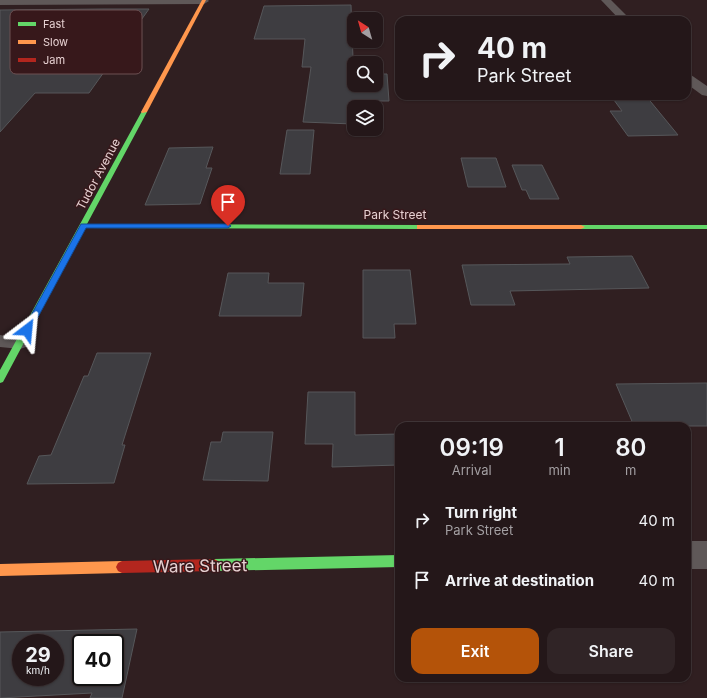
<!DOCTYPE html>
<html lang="en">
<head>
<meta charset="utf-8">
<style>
  :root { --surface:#241719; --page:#302426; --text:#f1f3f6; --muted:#a39fa2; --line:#413638; --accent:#b45309 }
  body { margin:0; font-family:Inter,sans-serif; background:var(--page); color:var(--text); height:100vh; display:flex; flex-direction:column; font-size:15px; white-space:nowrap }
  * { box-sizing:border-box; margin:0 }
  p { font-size:13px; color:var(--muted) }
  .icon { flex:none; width:22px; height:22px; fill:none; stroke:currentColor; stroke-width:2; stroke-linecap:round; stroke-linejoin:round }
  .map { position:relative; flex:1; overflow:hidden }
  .details { position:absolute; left:395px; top:422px; width:296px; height:260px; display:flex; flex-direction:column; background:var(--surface); border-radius:12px; box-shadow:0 1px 3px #0004,0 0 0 1px var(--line) }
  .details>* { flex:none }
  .hud { position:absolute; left:395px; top:16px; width:296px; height:84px; border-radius:12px; box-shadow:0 1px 3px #0004,0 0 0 1px var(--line); background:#241719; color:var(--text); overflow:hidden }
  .needle { width:26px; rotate:323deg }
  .controls { position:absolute; left:347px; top:12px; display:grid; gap:8px }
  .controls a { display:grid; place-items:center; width:36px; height:36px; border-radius:8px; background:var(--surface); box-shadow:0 1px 3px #0004,0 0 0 1px var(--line); font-size:20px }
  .speed { position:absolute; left:12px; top:634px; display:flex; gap:8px; font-size:20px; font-weight:700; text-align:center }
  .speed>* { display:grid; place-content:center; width:52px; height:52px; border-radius:50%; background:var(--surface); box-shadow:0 1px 3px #0004,0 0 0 1px var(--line); line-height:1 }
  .speed small { font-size:10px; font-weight:400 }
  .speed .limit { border:2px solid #111; border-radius:6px; background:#fff; color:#111 }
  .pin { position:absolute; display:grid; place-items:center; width:34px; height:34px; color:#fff; margin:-41px -17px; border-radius:50% 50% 50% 0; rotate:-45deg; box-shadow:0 0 4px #0007 }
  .pin .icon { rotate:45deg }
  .me { position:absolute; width:44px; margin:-22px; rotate:29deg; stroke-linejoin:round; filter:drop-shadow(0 0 3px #0008) }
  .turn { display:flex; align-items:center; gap:14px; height:84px; padding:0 16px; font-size:18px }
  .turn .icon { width:52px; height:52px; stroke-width:2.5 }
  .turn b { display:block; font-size:28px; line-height:34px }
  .eta { display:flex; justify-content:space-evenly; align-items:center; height:68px; text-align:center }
  .eta b { font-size:24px; font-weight:600; line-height:28px }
  .button { display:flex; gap:8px; margin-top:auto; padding:8px 16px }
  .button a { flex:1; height:46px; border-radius:12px; background:var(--accent); color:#fff; font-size:16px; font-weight:600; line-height:46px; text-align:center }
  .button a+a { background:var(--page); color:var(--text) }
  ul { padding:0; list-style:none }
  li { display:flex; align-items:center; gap:12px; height:60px; padding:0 16px }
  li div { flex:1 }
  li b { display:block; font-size:15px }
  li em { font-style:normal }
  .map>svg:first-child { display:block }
  .building { fill:#3e3d41; stroke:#56575a; fill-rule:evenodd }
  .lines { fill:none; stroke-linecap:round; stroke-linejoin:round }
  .lane { fill:#5f5858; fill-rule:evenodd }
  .street { fill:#5f5858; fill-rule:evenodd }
  .fast { fill:#63d668; fill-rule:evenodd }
  .slow { fill:#ff974d; fill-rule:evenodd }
  .jam { fill:#b3261e; fill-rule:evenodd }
  .route { fill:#1a73e8; stroke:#114b97 }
  .labels { text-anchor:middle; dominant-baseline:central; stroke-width:3; stroke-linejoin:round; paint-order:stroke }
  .far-street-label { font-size:12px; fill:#e7d1d2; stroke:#37181b }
  .near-street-label { font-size:17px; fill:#e7d1d2; stroke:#37181b }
  .key { fill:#37181b; stroke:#6c5052; stroke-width:1 }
  .key-label { font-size:11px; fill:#e7d1d2 }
</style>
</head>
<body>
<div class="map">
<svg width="707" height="698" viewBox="0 0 707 698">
  <rect width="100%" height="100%" fill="#301f21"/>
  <g class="building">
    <polygon points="351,5 354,85 376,85 376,74 387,74 389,101 353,101 353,124 303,122 311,67 302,67 305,39 254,39 264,6"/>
    <polygon points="103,9 149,9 89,93 35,93 0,132 0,10"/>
    <polygon points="611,96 646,96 678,135 628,136 610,111 622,111"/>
    <polygon points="287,130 314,130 310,174 280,174"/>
    <polygon points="213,147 206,168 212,168 200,204 145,205 169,148"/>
    <polygon points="461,158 496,158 506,187 468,187"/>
    <polygon points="512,165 542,165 559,199 530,199 526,190 522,190"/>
    <polygon points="632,256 649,288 510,291 515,305 471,305 462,265 570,264 567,257"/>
    <polygon points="363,270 410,270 416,324 394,324 395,338 363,338"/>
    <polygon points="228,273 269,273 268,283 304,283 301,316 219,316"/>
    <polygon points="97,353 151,353 122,445 125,445 114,483 27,484 39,456 51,455 84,376 88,376"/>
    <polygon points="707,383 707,426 634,426 616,384"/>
    <polygon points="308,392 355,392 355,435 399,434 399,465 332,467 333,444 305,444"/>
    <polygon points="223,432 273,432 268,481 203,480 211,442 221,442"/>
    <path d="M137 629 122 698H90L92 693 0 698V632ZM21 643H55V677H21ZM81 643H115V677H81Z"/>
  </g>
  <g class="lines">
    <polygon class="lane" points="0,335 26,339 28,343 26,347 20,349 0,347"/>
    <g class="street">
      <polygon points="0,0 208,0 209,1 204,4 0,5"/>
      <polygon points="601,0 611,0 631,20 620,20"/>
      <polygon points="687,74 691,75 707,86 707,96 702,95 687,84"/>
      <rect x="687" y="541" width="20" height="28"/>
    </g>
    <g class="fast">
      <polygon points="142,111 147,112 87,224 420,225 424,227 420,229 85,228 3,382 0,383 0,370"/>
      <rect x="578" y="225" width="129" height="4"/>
      <polygon points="399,555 399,567 214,571 210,569 208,565 210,561 214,559"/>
    </g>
    <g class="slow">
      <polygon points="202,0 206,0 147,112 142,113 141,112"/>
      <polygon points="417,225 581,225 585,227 581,229 417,229"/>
      <polygon points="122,561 126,563 128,567 126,571 122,573 0,576 0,564"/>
    </g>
    <polygon class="jam" points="214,559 218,561 220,565 218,569 214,571 122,573 118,571 116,567 118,563 122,561"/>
  </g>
  <polygon class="route" points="81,224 228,224 231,226 228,228 86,228 30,332 24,332 23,330"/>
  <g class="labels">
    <g class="far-street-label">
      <text transform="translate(98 174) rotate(-62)">Tudor Avenue</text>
      <text x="395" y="214">Park Street</text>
    </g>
    <g class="near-street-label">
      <text transform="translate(200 566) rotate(-1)">Ware Street</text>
    </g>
  </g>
  <rect x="10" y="10" width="132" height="64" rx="6" class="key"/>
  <rect x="18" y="22" width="18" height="4" fill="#63d668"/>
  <rect x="18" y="40" width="18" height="4" fill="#ff974d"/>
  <rect x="18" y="58" width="18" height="4" fill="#b3261e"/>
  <g class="key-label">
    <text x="43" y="28">Fast</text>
    <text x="43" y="46">Slow</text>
    <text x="43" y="64">Jam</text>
  </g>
</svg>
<div class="controls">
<a><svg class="needle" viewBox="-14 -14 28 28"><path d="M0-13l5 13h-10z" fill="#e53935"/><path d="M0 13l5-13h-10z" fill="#a39fa2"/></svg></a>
<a><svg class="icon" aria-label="search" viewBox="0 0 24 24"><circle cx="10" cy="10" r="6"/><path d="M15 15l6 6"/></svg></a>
<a><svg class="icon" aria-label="layers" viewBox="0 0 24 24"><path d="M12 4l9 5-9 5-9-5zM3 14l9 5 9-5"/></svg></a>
</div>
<div class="speed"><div>29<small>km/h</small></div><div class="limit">40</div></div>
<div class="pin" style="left:228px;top:226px;background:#d93025"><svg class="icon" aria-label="arrive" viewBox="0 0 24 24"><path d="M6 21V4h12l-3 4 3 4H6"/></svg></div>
<svg class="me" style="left:27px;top:330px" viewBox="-20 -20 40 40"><path d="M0-17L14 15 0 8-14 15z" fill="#1a73e8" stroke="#fff" stroke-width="4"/></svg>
<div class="hud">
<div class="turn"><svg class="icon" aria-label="right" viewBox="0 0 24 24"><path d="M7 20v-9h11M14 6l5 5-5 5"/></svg><div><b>40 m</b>Park Street</div></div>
</div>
<section class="details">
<div class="eta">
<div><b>09:19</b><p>Arrival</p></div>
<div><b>1</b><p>min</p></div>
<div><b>80</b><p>m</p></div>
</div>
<ul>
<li><svg class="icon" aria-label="right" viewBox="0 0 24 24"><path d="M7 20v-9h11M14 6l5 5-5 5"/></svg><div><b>Turn right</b><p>Park Street</p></div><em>40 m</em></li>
<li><svg class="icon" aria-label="arrive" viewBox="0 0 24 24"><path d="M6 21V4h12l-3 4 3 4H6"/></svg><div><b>Arrive at destination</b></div><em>40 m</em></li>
</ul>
<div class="button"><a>Exit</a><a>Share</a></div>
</section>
</div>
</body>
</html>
